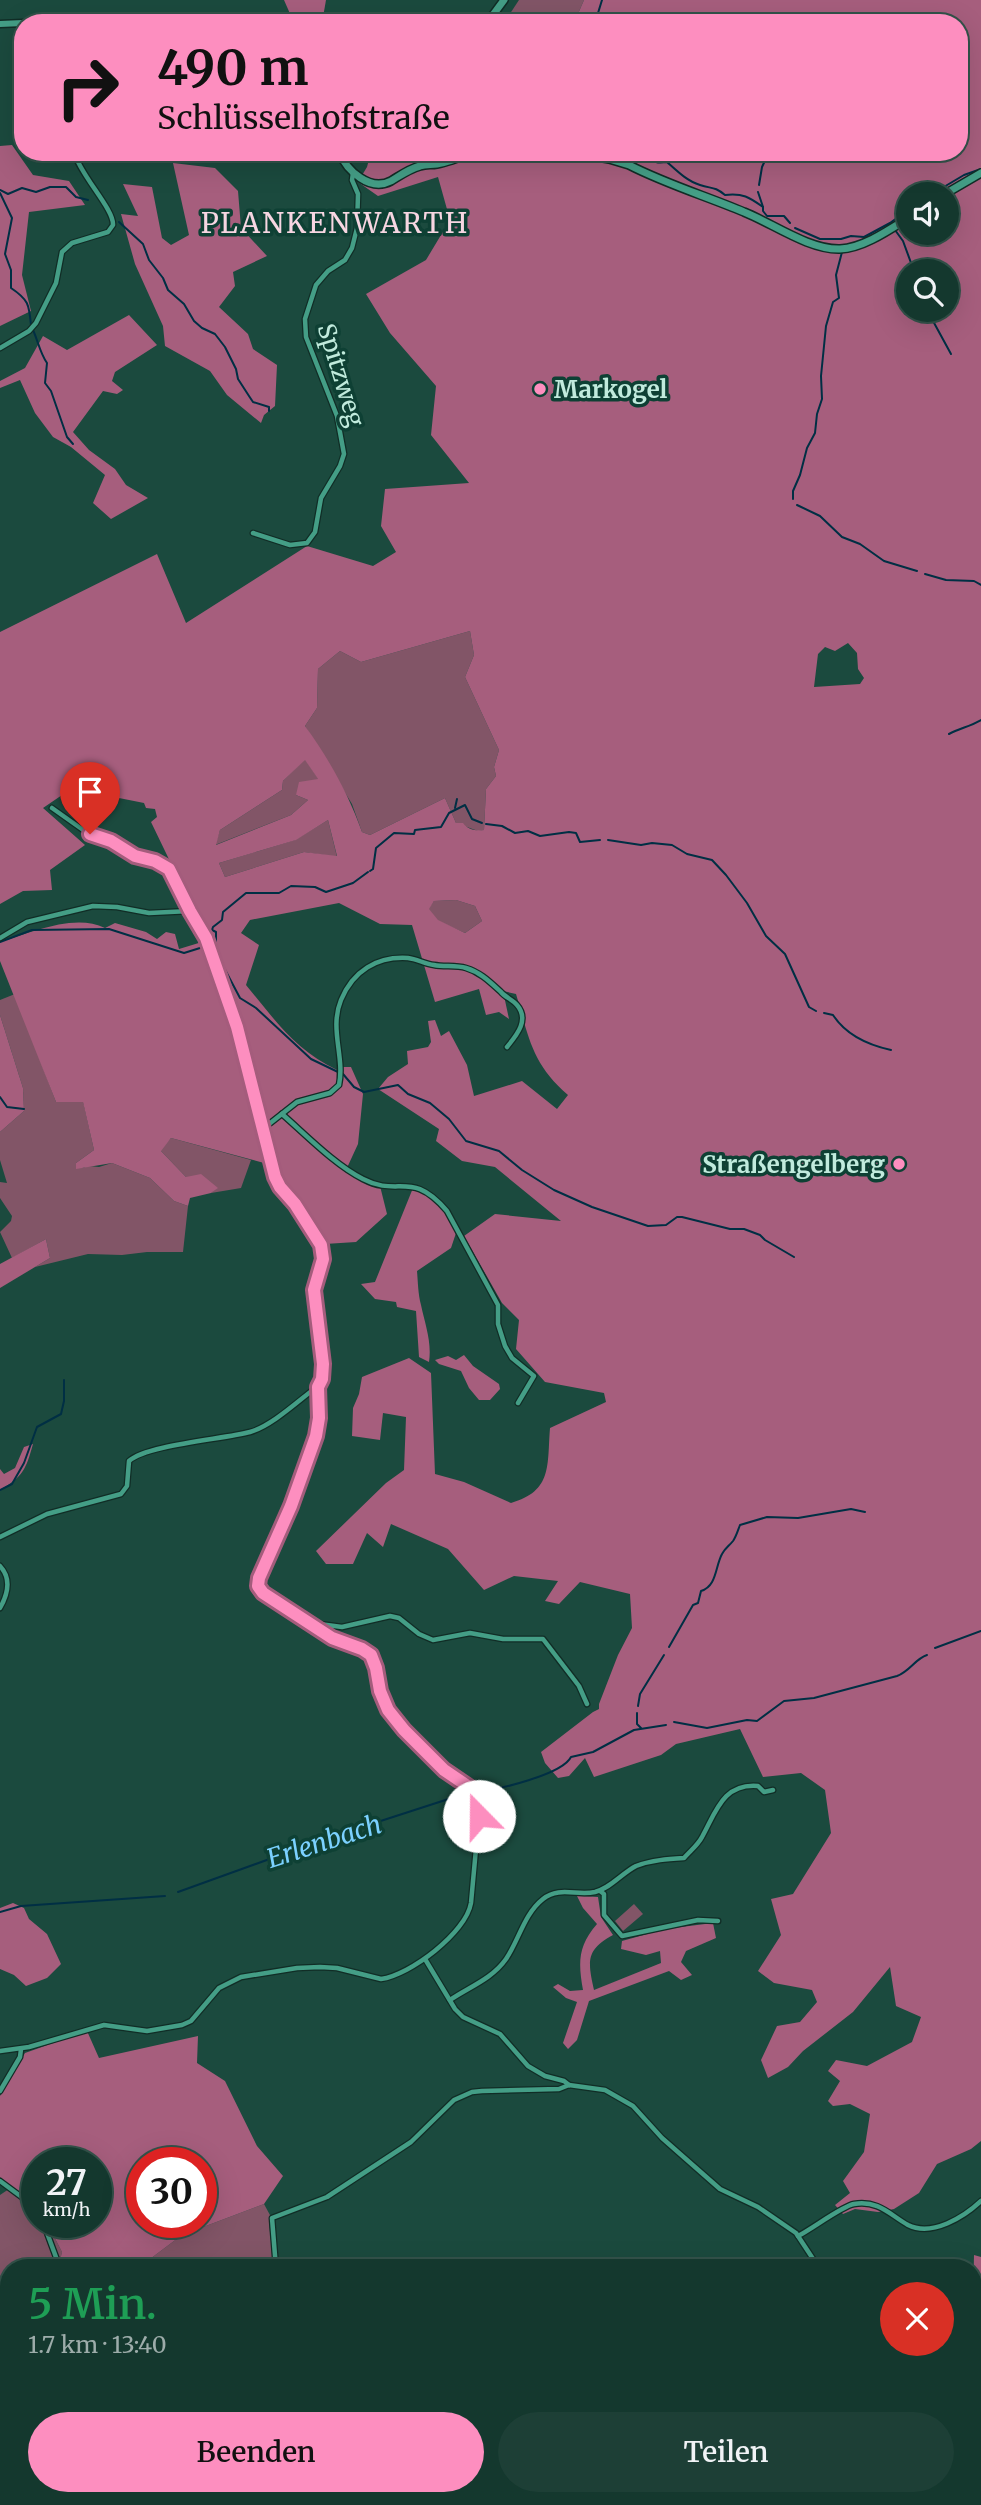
<!DOCTYPE html>
<html lang="de">
<head>
<meta charset="utf-8">
<style>
  :root { --surface:#14382e; --page:#1d3f36; --text:#f1f3f6; --muted:#9dacaa; --line:#33524a; --accent:#fd8ebf }
  body { margin:0; font-family:Merriweather,serif; background:var(--page); color:var(--text); height:100vh; display:flex; flex-direction:column; font-size:26px; white-space:nowrap }
  * { box-sizing:border-box; margin:0 }
  p { font-size:23px; color:var(--muted) }
  .icon { flex:none; width:38px; height:38px; fill:none; stroke:currentColor; stroke-width:2; stroke-linecap:round; stroke-linejoin:round }
  .map { position:relative; flex:1; overflow:hidden }
  .sheet { position:absolute; left:0px; top:2259px; width:982px; height:247px; display:flex; flex-direction:column; background:var(--surface); border-radius:28px 28px 0 0; box-shadow:0 7px 28px #0002,0 0 0 2px var(--line) }
  .sheet>* { flex:none }
  .hud { position:absolute; left:14px; top:14px; width:954px; height:147px; border-radius:28px; box-shadow:0 7px 28px #0002,0 0 0 2px var(--line); background:#fd8ebf; color:#111; overflow:hidden }
  .tools { position:absolute; left:896px; top:182px; display:grid; gap:14px }
  .tools a { display:grid; place-items:center; width:63px; height:63px; border-radius:50%; background:var(--surface); box-shadow:0 7px 28px #0002,0 0 0 2px var(--line); font-size:35px }
  .speed { position:absolute; left:21px; top:2147px; display:flex; gap:14px; font-size:35px; font-weight:700; text-align:center }
  .speed>* { display:grid; place-content:center; width:91px; height:91px; border-radius:50%; background:var(--surface); box-shadow:0 7px 28px #0002,0 0 0 2px var(--line); line-height:1 }
  .speed small { font-size:18px; font-weight:400 }
  .speed .limit { border:10px solid #d22; background:#fff; color:#111 }
  .pin { position:absolute; display:grid; place-items:center; width:60px; height:60px; color:#fff; margin:-72px -30px; border-radius:50% 50% 50% 0; rotate:-45deg; box-shadow:0 0 7px #0007 }
  .pin .icon { rotate:45deg }
  .me { position:absolute; width:77px; margin:-38px; rotate:338deg; stroke-linejoin:round; filter:drop-shadow(0 0 5px #0008) }
  .turn { display:flex; align-items:center; gap:24px; height:147px; padding:0 28px; font-size:32px }
  .turn .icon { width:91px; height:91px; stroke-width:2.5 }
  .turn b { display:block; font-size:49px; line-height:60px }
  .round { display:grid; place-items:center; flex:none; width:74px; height:74px; border-radius:37px; background:var(--page) }
  .headline { display:flex; align-items:center; justify-content:space-between; height:119px; padding:0 28px }
  h1 { font-size:42px; font-weight:600; line-height:52px; color:#1e9e55 }
  .cta { display:flex; gap:14px; margin-top:auto; padding:14px 28px }
  .cta a { flex:1; height:80px; border-radius:42px; background:var(--accent); color:#111; font-size:28px; font-weight:600; line-height:80px; text-align:center }
  .cta a+a { background:var(--page); color:var(--text) }
  .map>svg:first-child { display:block }
  .green { fill:#825567 }
  .forest { fill:#a65e7d; fill-rule:evenodd }
  .water { fill:#002f44 }
  .lines { fill:none; stroke-linecap:round; stroke-linejoin:round }
  .stream { stroke:#002f44; stroke-width:2 }
  .minor-casing { stroke:#112d26; stroke-width:7 }
  .tertiary-casing { stroke:#112d26; stroke-width:9 }
  .secondary-casing { stroke:#112d26; stroke-width:10 }
  .minor { stroke:#449e86; stroke-width:4.5 }
  .tertiary { stroke:#449e86; stroke-width:6 }
  .secondary { stroke:#449e86; stroke-width:7 }
  .route-casing { stroke:#a45c7c; stroke-width:18 }
  .route { stroke:#fd8ebf; stroke-width:12 }
  .poi-dot { fill:#fd8ebf; stroke:#0e4034; stroke-width:2.5 }
  .labels { text-anchor:middle; dominant-baseline:central; stroke-width:7; stroke-linejoin:round; paint-order:stroke }
  .street-label { font-size:24px; fill:#c1ebdd; stroke:#0e4034 }
  .poi-label { font-size:24px; font-weight:bold; fill:#c1ebdd; stroke:#0e4034; text-anchor:start }
  .water-label { font-size:26px; font-style:italic; fill:#7bd1ff; stroke:#0e4034 }
  .quarter-label { font-size:28px; letter-spacing:2px; fill:#f7d6e2; stroke:#0e4034 }
</style>
</head>
<body>
<div class="map">
<svg width="981" height="2505" viewBox="0 0 981 2505">
  <rect width="100%" height="100%" fill="#1b4a3e"/>
  <g class="green">
    <polygon points="519,0 584,0 574,23 504,23"/>
    <polygon points="470,631 474,655 465,677 499,750 494,767 496,776 486,789 484,830 478,831 456,823 445,798 370,835 362,832 352,804 305,726 317,708 318,669 340,651 361,662"/>
    <polygon points="305,759 319,780 296,795 308,800 291,815 215,845 220,830 282,790 283,781"/>
    <polygon points="328,820 337,857 304,852 225,877 219,863 295,840"/>
    <polygon points="456,900 475,906 482,921 465,933 438,921 428,909 434,901"/>
    <polygon points="15,994 56,1102 83,1101 94,1150 76,1163 83,1168 88,1166 99,1167 112,1163 150,1178 174,1201 188,1206 183,1252 147,1252 122,1255 88,1254 35,1267 50,1258 46,1239 12,1258 0,1232 11,1221 12,1216 0,1198 0,1182 7,1183 0,1160 0,1132 24,1111 23,1088 0,1015 0,1000"/>
    <polygon points="171,1138 251,1160 241,1188 211,1193 217,1188 186,1177 160,1150"/>
    <polygon points="634,1904 643,1914 623,1931 615,1921"/>
    <polygon points="12,2187 36,2206 37,2222 47,2223 62,2252 58,2268 9,2268 9,2298 0,2302 0,2195"/>
    <polygon points="264,2204 271,2217 269,2223 274,2268 138,2268 182,2235"/>
    <polygon points="9,2347 9,2497 114,2497 115,2505 0,2505 0,2351"/>
    <polygon points="825,2497 872,2497 874,2505 830,2505"/>
  </g>
  <g class="forest">
    <polygon points="284,0 326,0 322,23 294,23"/>
    <path d="M584 0H981V2141L971 2149 937 2164 919 2193 894 2209 878 2212 855 2209 843 2214 835 2205 850 2193 843 2181 864 2152 870 2114 850 2104 833 2106 828 2101 840 2081 828 2071 836 2060 867 2066 912 2042 921 2017 896 2006 890 1967 853 2012 803 2051 788 2067 768 2078 761 2060 777 2026 800 2022 817 2002 812 1990 774 1983 758 1971 781 1935 771 1899 793 1894 831 1833 825 1790 801 1773 763 1777 740 1729 676 1744 661 1755 594 1777 585 1758 569 1776 558 1778 545 1763 541 1752 593 1712 599 1709V1704L618 1655 632 1628 630 1594 580 1582 559 1604 545 1601 558 1581 514 1576 484 1590 448 1549 391 1524 383 1547 367 1533 353 1564H326L316 1551 386 1483 404 1470 406 1417 383 1413 380 1440 352 1436 353 1408 359 1394 362 1377 409 1358 431 1373 435 1474 464 1482 511 1503C553 1491 547 1465 550 1428L606 1402 604 1393 545 1382 516 1349 519 1320 502 1303 464 1236 495 1214 561 1221 495 1167 462 1161 436 1141 439 1129 378 1089 388 1077 408 1064 407 1051 428 1047 431 1042 428 1021 435 1020 441 1036 449 1031 467 1065 474 1096 522 1081 557 1109 568 1095C532 1064 529 1038 516 994L503 991 509 1019 499 1012 486 1015 479 989 435 1002 412 925 380 924 339 903 250 920 241 933 259 945 246 985C275 1020 295 1050 337 1070L342 1067H351L363 1094 358 1144 346 1170 367 1183 380 1186 387 1214 356 1242 325 1244 281 1179 264 1163 171 1138 161 1151 186 1177 201 1174 218 1188 211 1193 190 1198 188 1206 174 1201 150 1178 112 1163 76 1169V1163L94 1150 83 1102H56L0 961V942C31 933 74 913 105 928L115 923 146 932 157 939 166 932 175 934 179 949 202 942 193 909 151 822 157 817 155 809 146 808 144 803 119 798 65 793 43 808 85 845 50 870 52 890 23 891 0 904V632L157 554 186 623 307 546 373 566 396 552 381 526 385 489 469 483 431 435 436 386 390 333 366 294 426 260 450 220 438 177 378 196 358 182 367 167 371 152H959V23H574ZM908 194H947V233H908ZM908 271H947V310H908ZM470 631 474 655 465 677 499 750 494 767 496 776 486 789 484 830C476 831 468 830 463 823H456L445 798 370 835 362 832C348 793 329 759 305 726L317 708 318 669 340 651 361 662ZM848 643 857 653 858 669 864 678 860 684 814 687 818 654 825 647 835 651ZM305 760 318 779 299 782 296 795 308 800 291 815 216 845 220 830 282 790 283 781ZM328 820 337 856 304 852 225 877 219 863 296 840ZM456 900 475 906 482 921 465 933 438 920 429 909 434 901Z"/>
    <polygon points="12,145 33,175 69,181 85,205 29,212 22,275 31,311 0,326 0,146"/>
    <polygon points="173,163 215,168 238,191 241,228 267,256 233,272 235,286 219,307 248,334 253,349 277,365 275,406 264,415 261,423 227,395 210,371 165,346 163,326 135,264 121,214 138,216 123,184 152,187 162,238 171,245 189,235"/>
    <polygon points="129,315 157,345 115,372 112,381 123,390 117,394 103,391 73,432 89,450 115,469 126,485 148,498 111,519 93,503 105,475 71,447 53,437 35,413 20,380 0,388 0,381 25,368 43,336 67,350"/>
    <polygon points="0,1015 23,1088 24,1111 0,1132"/>
    <path d="M413 1188C436 1195 445 1212 456 1233L451 1248 417 1271C418 1282 418 1294 421 1305 425 1324 432 1342 429 1362L419 1357 416 1311 397 1307 396 1302 375 1299 361 1284 375 1282Z"/>
    <polygon points="46,1239 50,1258 0,1288 0,1264"/>
    <polygon points="464,1355 473,1366 499,1384 500,1389 490,1400 479,1400 469,1388 461,1371 439,1364 435,1360 448,1356 456,1360"/>
    <path d="M33 1444C26 1469 23 1477 0 1490V1469L4 1474 15 1468 24 1447Z"/>
    <path d="M577 1896 598 1897 601 1917 613 1935C585 1950 588 1962 594 1990L661 1963 660 1951 646 1955 621 1949 622 1941 665 1929 713 1923 716 1938 686 1951 681 1962 692 1975 681 1980 669 1971 589 2001 577 2040 568 2049 563 2043 577 2002 566 1998 553 1987 558 1984 570 1991 583 1990C578 1962 578 1946 597 1924L583 1908Z"/>
    <polygon points="13,1903 24,1908 29,1919 47,1934 61,1964 47,1978 26,1986 14,1975 0,1969 0,1908"/>
    <path d="M87 2031 99 2058 198 2036 197 2063 225 2081 257 2146 283 2176 264 2204 182 2235 138 2268H58L62 2252 47 2223 96 2222V2163H37V2207L0 2178V2096L25 2053ZM142 2163H201V2222H142Z"/>
    <polygon points="974,2255 981,2257 981,2305 973,2303"/>
    <polygon points="114,2497 149,2497 147,2502 154,2504 161,2499 170,2500 167,2505 115,2505"/>
  </g>
  <polygon class="water" points="465,1797 471,1799 475,1806 472,1824 466,1828 458,1824 457,1801"/>
  <g class="lines">
    <g class="stream">
      <polyline points="595,23 602,0"/>
      <path d="M644 152C655 160 651 164 667 162 677 171 687 181 700 185 712 189 714 186 725 195 743 193 749 197 763 207V211L767 216H784L790 223"/>
      <polyline points="759,185 762,167 769,152"/>
      <polyline points="0,190 8,194 22,188 36,192 50,187 66,187 76,197 88,200"/>
      <polyline points="758,192 763,207"/>
      <path d="M0 193 12 218 5 254 11 270V288C29 300 29 305 31 325"/>
      <polyline points="932,194 964,175 981,169"/>
      <polyline points="119,222 143,244 149,260 163,278 168,290 184,304 194,321 202,328 215,334 225,347 236,369 238,379 249,396 253,402 269,407 269,411"/>
      <polyline points="795,228 820,239 841,239 851,236 864,237 890,223 908,210"/>
      <polyline points="895,230 903,241 914,271"/>
      <polyline points="927,310 951,354"/>
      <path d="M33 330C38 341 40 353 47 363L45 383 51 391 67 437 73 444"/>
      <polyline points="793,499 793,491 800,475 807,448 815,433 817,414 822,399 821,376 826,326 833,302 839,298 836,275 842,252"/>
      <polyline points="797,505 820,516 842,537 860,544 884,561 917,571"/>
      <polyline points="925,574 946,580 974,581 981,585"/>
      <path d="M949 734C960 728 969 727 981 720"/>
      <polyline points="455,808 457,799"/>
      <polyline points="486,824 502,826 515,833 528,831 540,836 569,832 576,833 580,842 600,840"/>
      <polyline points="608,840 641,845 652,843 672,845 687,854 712,860 726,875 747,903 766,936 785,954 809,1007 816,1011"/>
      <polyline points="370,871 373,869 376,848 394,833 414,834 415,830 441,827 449,813 465,805 472,819 482,823"/>
      <polyline points="0,942 32,930 109,929 184,953 216,943 216,932 212,930 213,927 222,920 223,912 246,893 279,893 291,886 315,887 326,892 353,883 368,872"/>
      <polyline points="213,947 240,998 256,1008 311,1059 338,1072"/>
      <path d="M824 1013 833 1015C846 1035 868 1045 891 1050"/>
      <polyline points="343,1074 354,1087 364,1092 398,1085 408,1094 430,1103 449,1119 466,1141 499,1151 522,1170 554,1190 592,1207 648,1226 666,1225 677,1217 682,1217 730,1229 744,1229 760,1235 765,1240 794,1257"/>
      <polyline points="0,1097 7,1107 24,1109"/>
      <polyline points="0,1490 12,1484 24,1463 37,1427 61,1414 64,1401 64,1380"/>
      <path d="M669 1647 693 1605 698 1603 701 1591C717 1586 715 1567 722 1554 725 1548 729 1546 733 1541 736 1537 738 1530 740 1525L767 1517 798 1518 851 1509 865 1512"/>
      <polyline points="935,1648 981,1631"/>
      <polyline points="638,1706 640,1694 664,1655"/>
      <polyline points="637,1713 637,1724 641,1728"/>
      <path d="M674 1722 707 1728 747 1720 757 1721 784 1701 814 1698 897 1676C910 1671 915 1659 927 1655"/>
      <path d="M477 1793C498 1789 562 1775 571 1757L593 1752 634 1730 666 1725"/>
      <polyline points="178,1892 325,1839 464,1794 472,1795"/>
      <polyline points="0,1912 21,1906 165,1896"/>
      <polyline points="157,2505 168,2497"/>
    </g>
    <g class="minor-casing">
      <g id="minor">
        <path d="M0 348 29 331 36 323 56 283 62 252 72 243 108 232 113 225C114 209 80 175 74 152"/>
        <polyline points="253,533 290,545 307,543 315,532 321,498 340,466 344,454 337,416 306,337 305,319 316,285 328,271 345,260 352,248 357,228 358,194 352,180 353,173"/>
        <polyline points="0,938 27,922 93,906 117,907 149,913 190,911"/>
        <path d="M282 1114C306 1135 335 1165 363 1179 399 1198 411 1169 447 1211L498 1305V1324L505 1346 512 1358 534 1376 518 1403"/>
        <path d="M264 1128 297 1102 330 1093 339 1085C345 1057 329 1029 341 1000 353 971 377 956 408 958 417 959 425 964 434 965 444 967 456 965 466 968 480 972 490 982 501 992 505 997 513 1000 517 1005 530 1020 516 1036 507 1047"/>
        <path d="M0 1537 47 1514 121 1494 127 1486 129 1461C146 1445 224 1439 250 1432 272 1426 299 1400 318 1386 333 1363 316 1327 314 1302 313 1282 327 1263 321 1244 312 1218 285 1202 275 1177L238 1027 206 938 190 911 172 874 155 861 135 856 111 841 86 832 52 808"/>
        <path d="M0 1566C12 1579 8 1594 0 1608"/>
        <polyline points="312,1623 342,1627 390,1616 399,1618 419,1634 433,1640 470,1633 503,1639 543,1639 579,1686 587,1704"/>
        <polyline points="600,1891 604,1894 604,1915 622,1936 698,1920 718,1921"/>
        <polyline points="425,1959 455,2009 463,2017 500,2034 528,2066 545,2076 564,2081 569,2085"/>
        <path d="M450 2000C469 1987 492 1979 506 1959 519 1940 524 1914 543 1899 559 1886 577 1896 595 1892 611 1888 622 1873 636 1866 652 1860 668 1859 684 1858 690 1851 698 1845 702 1837 716 1812 723 1783 758 1786L764 1792 773 1790"/>
        <path d="M0 2051 29 2047 104 2025 147 2031 182 2025 191 2021 219 1988 241 1977 297 1968 320 1967 337 1968 381 1979C410 1975 466 1933 471 1903L479 1816 476 1794 470 1787 444 1770 396 1721 382 1696 375 1660 371 1655 362 1649 332 1638 263 1593 258 1586 259 1578C279 1528 330 1439 318 1386"/>
        <polyline points="0,2091 20,2057 21,2049"/>
        <polyline points="0,2181 23,2198 37,2213"/>
        <polyline points="43,2222 60,2268"/>
        <path d="M798 2236C812 2229 842 2206 854 2204 879 2200 890 2215 908 2225 932 2237 964 2217 981 2201"/>
        <polyline points="276,2268 272,2218 327,2197 411,2142 454,2100 472,2092 482,2091 559,2089 569,2085 605,2090 633,2106 662,2138 720,2189 758,2207 796,2233 819,2268"/>
        <polyline points="904,2268 921,2268"/>
        <polyline points="0,2296 9,2292"/>
        <polyline points="973,2389 981,2393"/>
        <polyline points="973,2430 981,2431"/>
        <polyline points="973,2467 981,2463"/>
        <polyline points="973,2492 981,2493"/>
        <polyline points="823,2497 825,2505"/>
        <polyline points="171,2505 175,2497"/>
      </g>
    </g>
    <g class="tertiary-casing">
      <g id="tertiary">
        <polyline points="147,23 166,20 242,23"/>
        <polyline points="0,24 23,23"/>
        <polyline points="234,2497 255,2497"/>
        <polyline points="604,2497 618,2505"/>
        <polyline points="177,2505 194,2497"/>
      </g>
    </g>
    <g class="secondary-casing">
      <g id="secondary">
        <polyline points="487,23 504,0"/>
        <path d="M339 152C347 171 370 192 391 181 401 175 409 169 420 166 426 164 431 165 437 164 449 162 461 157 473 152"/>
        <path d="M568 152 609 159 629 165C666 184 706 196 744 212 772 223 809 250 840 249 863 248 889 230 908 218"/>
        <polyline points="945,194 981,173"/>
      </g>
    </g>
    <use href="#minor" class="minor"/>
    <use href="#tertiary" class="tertiary"/>
    <use href="#secondary" class="secondary"/>
  </g>
  <g class="lines">
    <g class="route-casing">
      <polyline id="route" points="90,834 111,841 135,856 155,861 169,869 190,911 206,938 237,1027 275,1177 280,1187 295,1204 321,1245 323,1259 314,1290 323,1364 322,1379 318,1387 319,1418 316,1436 291,1506 259,1578 258,1586 263,1593 332,1638 362,1649 371,1655 376,1668 380,1691 388,1710 404,1730 444,1770 472,1789 478,1801 479,1816"/>
    </g>
    <use href="#route" class="route"/>
  </g>
  <g class="poi-dot">
    <circle cx="540" cy="389" r="7"/>
    <circle cx="899" cy="1164" r="7"/>
  </g>
  <g class="labels">
    <g class="street-label">
      <text transform="translate(341 375) rotate(73)">Spitzweg</text>
    </g>
    <g class="poi-label">
      <text x="554" y="389">Markogel</text>
      <text x="885" y="1164" text-anchor="end">Straßengelberg</text>
    </g>
    <g class="water-label">
      <text transform="translate(324 1841) rotate(-18)">Erlenbach</text>
    </g>
    <g class="quarter-label">
      <text x="335" y="223">PLANKENWARTH</text>
    </g>
  </g>
</svg>
<div class="tools">
<a><svg class="icon" aria-label="sound" viewBox="0 0 24 24"><path d="M4 9h4l5-4v14l-5-4H4zM17 9q2 3 0 6"/></svg></a>
<a><svg class="icon" aria-label="search" viewBox="0 0 24 24"><circle cx="10" cy="10" r="6"/><path d="M15 15l6 6"/></svg></a>
</div>
<div class="speed"><div>27<small>km/h</small></div><div class="limit">30</div></div>
<div class="pin" style="left:90px;top:834px;background:#d93025"><svg class="icon" aria-label="arrive" viewBox="0 0 24 24"><path d="M6 21V4h12l-3 4 3 4H6"/></svg></div>
<svg class="me" style="left:479px;top:1816px" viewBox="-20 -20 40 40"><circle r="19" fill="#fff"/><path d="M0-13L10 11 0 6-10 11z" fill="#fd8ebf"/></svg>
<div class="hud">
<div class="turn"><svg class="icon" aria-label="right" viewBox="0 0 24 24"><path d="M7 20v-9h11M14 6l5 5-5 5"/></svg><div><b>490 m</b>Schlüsselhofstraße</div></div>
</div>
<section class="sheet">
<div class="headline"><div><h1>5 Min.</h1><p>1.7 km · 13:40</p></div><a class="round" style="background:#d93025;color:#fff"><svg class="icon" aria-label="close" viewBox="0 0 24 24"><path d="M6 6l12 12M18 6L6 18"/></svg></a></div>
<div class="cta"><a>Beenden</a><a>Teilen</a></div>
</section>
</div>
</body>
</html>
